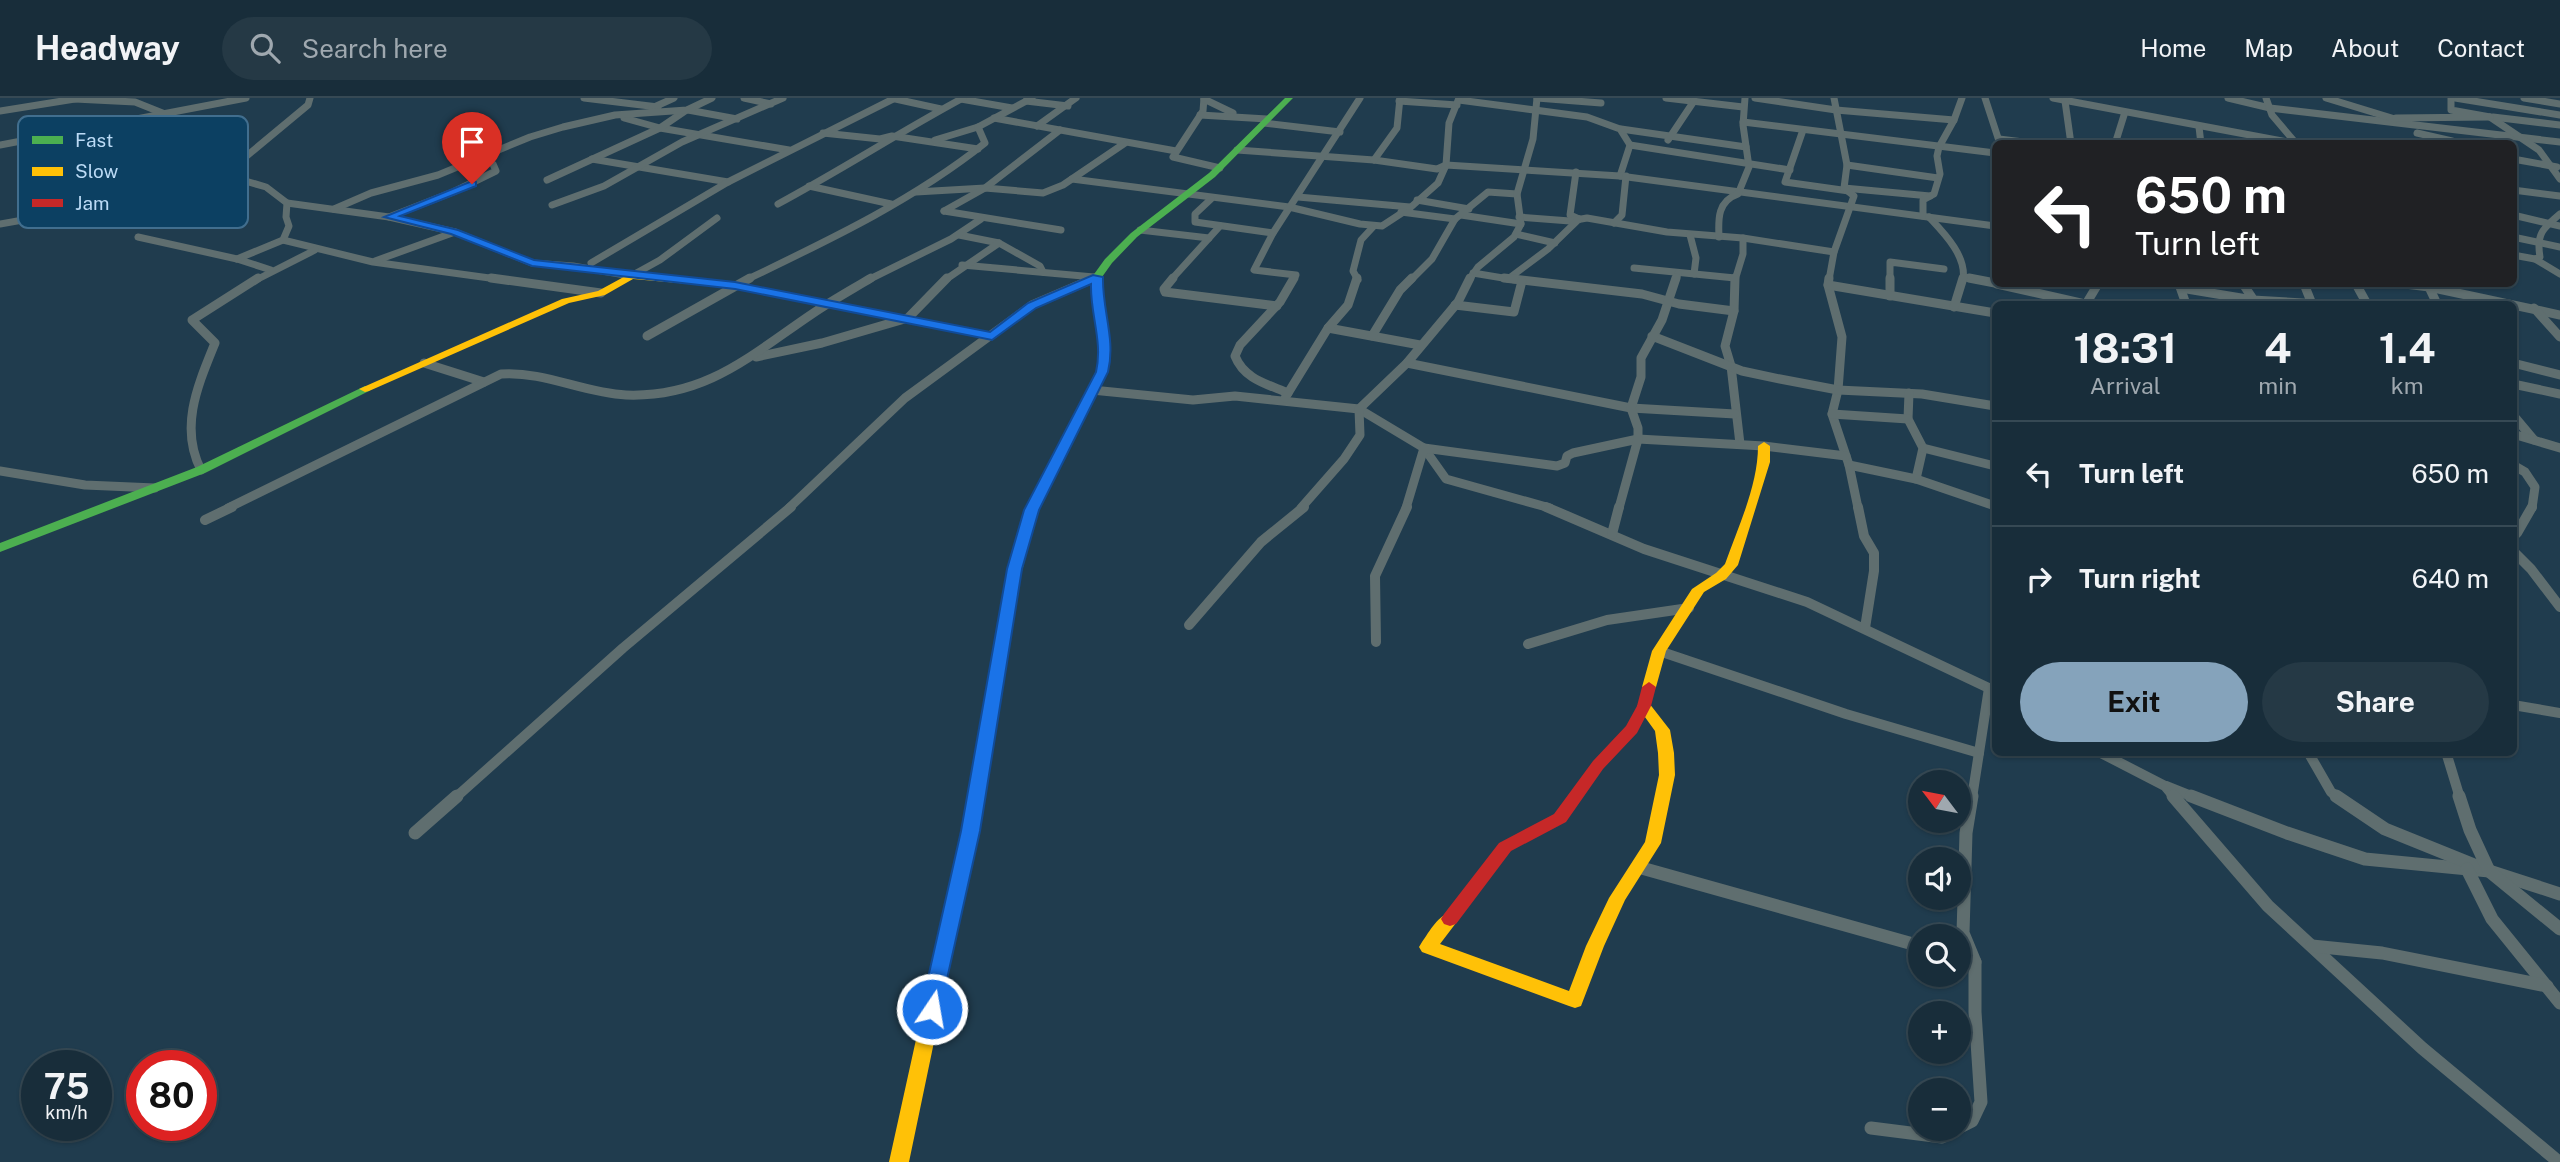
<!DOCTYPE html>
<html lang="en">
<head>
<meta charset="utf-8">
<style>
  :root { --surface:#182d3a; --page:#253945; --text:#f1f3f6; --muted:#9fa8af; --line:#364954; --accent:#85a3bb }
  body { margin:0; font-family:"Public Sans",sans-serif; background:var(--page); color:var(--text); height:100vh; display:flex; flex-direction:column; font-size:26px; white-space:nowrap }
  * { box-sizing:border-box; margin:0 }
  p { font-size:23px; color:var(--muted) }
  .icon { flex:none; width:38px; height:38px; fill:none; stroke:currentColor; stroke-width:2; stroke-linecap:round; stroke-linejoin:round }
  .map { position:relative; flex:1; overflow:hidden }
  .side { position:absolute; left:1992px; top:203px; width:525px; height:455px; display:flex; flex-direction:column; background:var(--surface); border-radius:10px; box-shadow:0 2px 5px #0004,0 0 0 2px var(--line) }
  .side>* { flex:none }
  .hud { position:absolute; left:1992px; top:42px; width:525px; height:147px; border-radius:10px; box-shadow:0 2px 5px #0004,0 0 0 2px var(--line); background:#202124; color:#fff; overflow:hidden }
  .needle { width:46px; rotate:302deg }
  .fabs { position:absolute; left:1908px; top:672px; display:grid; gap:14px }
  .fabs a { display:grid; place-items:center; width:63px; height:63px; border-radius:50%; background:var(--surface); box-shadow:0 2px 5px #0004,0 0 0 2px var(--line); font-size:35px }
  .speed { position:absolute; left:21px; top:952px; display:flex; gap:14px; font-size:35px; font-weight:700; text-align:center }
  .speed>* { display:grid; place-content:center; width:91px; height:91px; border-radius:50%; background:var(--surface); box-shadow:0 2px 5px #0004,0 0 0 2px var(--line); line-height:1 }
  .speed small { font-size:18px; font-weight:400 }
  .speed .limit { border:10px solid #d22; background:#fff; color:#111 }
  .pin { position:absolute; display:grid; place-items:center; width:60px; height:60px; color:#fff; margin:-72px -30px; border-radius:50% 50% 50% 0; rotate:-45deg; box-shadow:0 0 7px #0007 }
  .pin .icon { rotate:45deg }
  .me { position:absolute; width:77px; margin:-38px; rotate:12deg; stroke-linejoin:round; filter:drop-shadow(0 0 5px #0008) }
  .turn { display:flex; align-items:center; gap:24px; height:147px; padding:0 28px; font-size:32px }
  .turn .icon { width:91px; height:91px; stroke-width:2.5 }
  .turn b { display:block; font-size:49px; line-height:60px }
  .eta { display:flex; justify-content:space-evenly; align-items:center; height:119px; text-align:center }
  .eta b { font-size:42px; font-weight:700; line-height:49px }
  .action { display:flex; gap:14px; margin-top:auto; padding:14px 28px }
  .action a { flex:1; height:80px; border-radius:42px; background:var(--accent); color:#111; font-size:28px; font-weight:700; line-height:80px; text-align:center }
  .action a+a { background:var(--page); color:var(--text) }
  ul { padding:0; list-style:none }
  li { display:flex; align-items:center; gap:21px; height:105px; padding:0 28px; border-top:2px solid var(--line) }
  li div { flex:1 }
  li b { display:block; font-size:26px }
  li em { font-style:normal }
  header { display:flex; align-items:center; gap:42px; box-sizing:border-box; height:98px; padding:0 35px; background:var(--surface); border-bottom:2px solid var(--line) }
  header strong { font-size:33px }
  nav { display:flex; gap:38px; margin-inline-start:auto; font-size:24px }
  .search { width:490px; height:63px; background:var(--page); display:flex; align-items:center; gap:18px; box-sizing:border-box; padding:0 24px; border-radius:38px; color:var(--muted); font-size:26px }
  .map>svg:first-child { display:block }
  .lines { fill:none; stroke-linecap:round; stroke-linejoin:round }
  .street-far3 { stroke:#5f6e6f; stroke-width:7 }
  .street-far2 { stroke:#5f6e6f; stroke-width:9 }
  .street-far1 { stroke:#5f6e6f; stroke-width:10 }
  .street { stroke:#5f6e6f; stroke-width:13 }
  .fast { fill:#4caf50; fill-rule:evenodd }
  .slow { fill:#ffc107; fill-rule:evenodd }
  .jam { fill:#c62828; fill-rule:evenodd }
  .route { fill:#1a73e8; stroke:#114b97; stroke-width:2 }
  .key { fill:#0c4062; stroke:#416e8e; stroke-width:2 }
  .key-label { font-size:19px; fill:#bbdaf5 }
</style>
</head>
<body>
<header>
<strong>Headway</strong>
<div class="search"><svg class="icon" aria-label="search" viewBox="0 0 24 24"><circle cx="10" cy="10" r="6"/><path d="M15 15l6 6"/></svg>Search here</div>
<nav><a>Home</a><a>Map</a><a>About</a><a>Contact</a></nav>
</header>
<div class="map">
<svg width="2560" height="1064" viewBox="0 0 2560 1064">
  <rect width="100%" height="100%" fill="#203c4e"/>
  <g class="lines">
    <g class="street-far3">
      <polyline points="584,0 658,9"/>
      <polyline points="744,0 771,6"/>
      <polyline points="891,0 941,11"/>
      <polyline points="1204,0 1203,13 1173,59 1220,70"/>
      <polyline points="1537,0 1601,5"/>
      <polyline points="1666,0 1743,9"/>
      <polyline points="1755,0 1836,12 1954,22"/>
      <polyline points="1985,0 2000,46"/>
      <polyline points="2053,0 2298,46"/>
      <polyline points="2228,0 2270,10 2560,44"/>
      <polyline points="2266,0 2272,17 2294,43"/>
      <polyline points="2326,0 2395,21"/>
      <polyline points="2455,0 2560,17"/>
      <polyline points="2524,0 2560,6"/>
      <polyline points="75,1 135,4 165,16"/>
      <polyline points="961,1 1012,10"/>
      <polyline points="1204,1 1233,15"/>
      <polyline points="1459,2 1587,19 1620,31 1630,47 1620,78"/>
      <polyline points="1026,3 1068,8"/>
      <polyline points="1399,3 1457,7"/>
      <polyline points="2065,3 2071,46"/>
      <polyline points="652,10 674,0"/>
      <polyline points="688,12 737,21"/>
      <polyline points="0,13 81,0"/>
      <polyline points="1200,17 1267,21"/>
      <polyline points="2490,19 2539,52 2560,81"/>
      <polyline points="2493,19 2560,27"/>
      <polyline points="624,20 660,30 789,52"/>
      <polyline points="994,20 1176,53"/>
      <polyline points="2396,20 2490,19 2451,12 2451,0"/>
      <polyline points="1743,24 1995,55"/>
      <polyline points="1264,25 1340,34"/>
      <polyline points="1037,28 1076,0"/>
      <polyline points="2199,29 2201,46"/>
      <polyline points="1621,31 1746,49"/>
      <polyline points="1803,32 1785,84 1849,93"/>
      <polyline points="823,35 880,41 892,38 978,51"/>
      <polyline points="2417,35 2452,43"/>
      <polyline points="1999,41 2040,46"/>
      <polyline points="449,42 493,66 496,73 453,94 389,119 455,134 532,165 573,168 631,178 660,162 717,120"/>
      <polyline points="935,42 978,29 1032,0"/>
      <polyline points="1668,42 1694,3"/>
      <polyline points="125,46 173,59 222,63 231,71"/>
      <polyline points="2115,46 2125,14"/>
      <polyline points="0,47 246,0"/>
      <polyline points="1630,47 1790,72"/>
      <polyline points="1237,52 1374,62 1437,71 1446,67 1620,78 1995,128"/>
      <polyline points="592,61 728,84"/>
      <polyline points="2513,61 2557,69"/>
      <polyline points="1374,62 1397,30 1400,0"/>
      <polyline points="1847,67 1938,80"/>
      <polyline points="1576,74 1570,117 1579,121"/>
      <polyline points="1072,81 1289,109 1360,126 1382,128 1411,109 1438,85 1446,67 1449,25 1459,0"/>
      <polyline points="547,82 660,30 685,13"/>
      <polyline points="809,88 891,106"/>
      <polyline points="1844,90 1930,98"/>
      <polyline points="2513,92 2560,98"/>
      <polyline points="916,94 985,90 1043,95 1063,87 1125,45"/>
      <polyline points="1298,99 1410,109"/>
      <polyline points="1211,101 1195,116 1195,124 1273,135 1254,172 1296,177 1293,182"/>
      <polyline points="1417,102 1469,111"/>
      <polyline points="287,105 389,119"/>
      <path d="M778 106C841 72 900 34 963 0"/>
      <polyline points="552,107 604,88 682,44 783,0"/>
      <polyline points="334,111 371,95 438,77 530,39 563,29 615,17 687,12 712,0"/>
      <polyline points="944,113 985,90 1060,32"/>
      <polyline points="944,113 1061,132"/>
      <polyline points="1401,114 1455,121"/>
      <polyline points="1461,117 1521,126"/>
      <polyline points="2513,117 2560,128"/>
      <polyline points="1923,118 1923,102 1934,96 1940,76 1937,58 1939,49 1954,22 1962,0"/>
      <polyline points="1519,119 1570,123 1587,120 1667,134 1743,140 1834,154"/>
      <path d="M1929 119C1944 135 1967 158 1963 182"/>
      <polyline points="1614,125 1622,117 1626,78"/>
      <polyline points="0,126 243,83"/>
      <polyline points="1140,132 1209,140"/>
      <polyline points="1273,135 1360,0"/>
      <polyline points="1516,136 1555,145"/>
      <polyline points="959,137 999,145 1040,168 1043,174"/>
      <polyline points="1690,137 1696,160 1694,176"/>
      <polyline points="138,139 237,161 271,172"/>
      <path d="M1719 139C1718 120 1718 103 1738 96L1749 69 1743 27 1745 0"/>
      <polyline points="2513,139 2560,149"/>
      <polyline points="283,142 373,164 504,182"/>
      <polyline points="2513,157 2535,161 2560,176"/>
      <polyline points="237,161 283,142 289,128 286,119 287,105 266,89 235,80 231,71 308,7 310,0"/>
      <path d="M2535 161 2540 159C2536 136 2543 130 2560 116"/>
      <polyline points="375,163 455,134"/>
      <polyline points="591,165 728,84 893,1"/>
      <polyline points="962,167 1094,179"/>
      <polyline points="1634,170 1735,180"/>
      <polyline points="1473,175 1515,182"/>
      <polyline points="1964,179 1978,182"/>
      <polyline points="1508,181 1548,151 1579,121"/>
      <polyline points="256,182 315,152"/>
      <path d="M746 182C829 142 912 103 985 45L978 29"/>
      <polyline points="868,182 951,141 981,121"/>
      <polyline points="945,182 999,145"/>
      <polyline points="1091,182 1097,179"/>
      <polyline points="1171,182 1220,128"/>
      <polyline points="1358,182 1353,173 1361,142 1373,129"/>
      <polyline points="1411,182 1432,161 1455,121 1488,94 1517,96"/>
      <polyline points="1469,182 1478,169 1514,139 1521,126 1517,96 1533,41 1537,0"/>
      <polyline points="1676,182 1678,175"/>
      <polyline points="1735,182 1743,156 1743,140"/>
      <polyline points="1829,182 1834,154 1854,98 1844,90 1847,67 1834,0"/>
      <polyline points="1890,182 1890,164 1944,171"/>
    </g>
    <g class="street-far2">
      <polyline points="491,180 601,195"/>
      <polyline points="1173,180 1164,191 1165,194 1277,208"/>
      <polyline points="1504,180 1642,196 1679,206 1734,213"/>
      <polyline points="1735,180 1734,213 1725,248 1731,268 1740,346"/>
      <polyline points="1829,180 1828,187 1842,239 1838,292 1832,316 1849,367 1858,410"/>
      <polyline points="1890,180 1890,198"/>
      <polyline points="1969,180 1995,185"/>
      <polyline points="1997,186 2085,206"/>
      <polyline points="2179,186 2186,206"/>
      <polyline points="2243,186 2255,204"/>
      <polyline points="2304,186 2312,206"/>
      <polyline points="2356,186 2367,206"/>
      <polyline points="2405,186 2429,189 2437,206"/>
      <polyline points="2429,186 2429,189 2560,217"/>
      <polyline points="1828,187 1995,215"/>
      <polyline points="2181,190 2253,202 2320,206"/>
      <polyline points="2086,206 2098,186"/>
      <polyline points="1455,207 1514,214 1522,183"/>
      <polyline points="1954,209 1963,180"/>
      <polyline points="2534,210 2560,239"/>
      <polyline points="1328,230 1420,247"/>
      <polyline points="647,238 750,180"/>
      <polyline points="1372,238 1400,192 1412,180"/>
      <polyline points="1652,238 1742,273 1780,281 1838,292 1922,296 1995,308"/>
      <polyline points="756,259 822,245 908,220 947,180"/>
      <polyline points="424,265 484,284"/>
      <polyline points="1407,265 1631,310 1735,316"/>
      <polyline points="2513,265 2560,277"/>
      <polyline points="2513,286 2560,296"/>
      <polyline points="1092,292 1193,302 1235,298 1359,311 1424,350 1446,381 1550,410"/>
      <path d="M1288 295C1267 286 1244 281 1235 258L1240 247 1280 204 1294 180"/>
      <polyline points="1909,295 1908,321 1923,350 1916,381"/>
      <polyline points="1285,300 1328,230 1348,207 1357,180"/>
      <polyline points="1832,316 1908,321"/>
      <polyline points="2513,317 2534,342"/>
      <polyline points="2513,336 2560,350"/>
      <polyline points="1923,350 1995,368"/>
      <polyline points="1849,367 1916,381 1995,408"/>
      <polyline points="2513,367 2525,374 2535,389 2532,410"/>
      <path d="M201 372C179 329 198 287 215 245L192 222 258 180"/>
      <polyline points="0,373 85,387 155,390"/>
      <path d="M228 410 501 276C545 273 583 295 626 297 706 300 751 257 812 216 831 203 851 192 871 180"/>
      <polyline points="789,410 905,300 1032,207 1095,180"/>
      <polyline points="1301,410 1344,361 1360,337 1359,311 1407,265 1458,204 1470,180"/>
      <polyline points="1406,410 1424,350 1557,368 1565,365 1567,358 1573,355 1638,341 1764,348 1846,358"/>
      <polyline points="1619,410 1638,341 1638,330 1631,310 1641,279 1641,260 1662,222 1676,180"/>
    </g>
    <g class="street-far1">
      <polyline points="1546,409 1644,451 1807,504 1995,593"/>
      <polyline points="1858,409 1864,438 1874,455 1874,473 1865,530"/>
      <polyline points="205,422 232,409"/>
      <polyline points="2513,435 2517,435 2532,409"/>
      <polyline points="1612,436 1619,409"/>
      <polyline points="2513,453 2531,471 2560,509"/>
      <polyline points="1189,527 1261,444 1304,409"/>
      <polyline points="1376,544 1375,478 1407,409"/>
      <polyline points="1528,546 1607,522 1689,510"/>
      <polyline points="1659,553 1846,616 1979,655"/>
      <polyline points="2513,607 2560,615"/>
      <polyline points="2099,654 2165,688 2175,700"/>
      <polyline points="2308,654 2331,694 2339,700"/>
      <polyline points="2446,654 2460,700"/>
      <polyline points="2166,688 2196,700"/>
      <polyline points="455,700 623,550 791,409"/>
      <polyline points="1972,700 1989,590"/>
    </g>
    <g class="street">
      <polyline points="2173,698 2268,808 2422,950 2559,1064"/>
      <polyline points="2191,698 2287,735 2365,761 2489,773"/>
      <polyline points="2336,698 2385,731 2489,773 2560,796"/>
      <polyline points="2459,698 2470,732 2489,773 2560,831"/>
      <polyline points="415,735 457,698"/>
      <polyline points="1638,769 1920,848"/>
      <polyline points="2467,771 2492,821 2560,905"/>
      <polyline points="2312,848 2382,855 2547,888"/>
      <polyline points="1958,860 1975,864"/>
      <polyline points="1871,1030 1942,1039 1957,1031"/>
      <polyline points="1958,1030 1972,1023 1981,1004 1975,914 1975,864 1963,835 1966,735 1972,698"/>
    </g>
    <g class="fast">
      <polygon points="1285,0 1293,0 1215,79 1137,139 1112,165 1102,179 1101,199 1111,249 1108,273 1038,412 1021,477 1014,481 1009,480 1007,477 1026,412 1096,273 1101,249 1091,199 1092,179 1105,161 1131,135 1209,75"/>
      <polygon points="365,288 371,291 369,293 205,375 0,454 0,445 197,369"/>
    </g>
    <g class="slow">
      <polygon points="631,175 735,184 872,212 877,215 872,218 735,190 633,181 605,197 569,205 369,293 365,294 359,291 562,201 598,193"/>
      <path d="M1764 344 1770 348V364L1738 467 1726 481 1704 494 1666 553 1656 589 1654 592H1644L1642 589 1652 553 1692 491 1716 475 1725 466C1738 429 1758 388 1758 348Z"/>
      <polygon points="1014,473 1021,477 978,733 909,1064 889,1064 962,733 1007,477"/>
      <path d="M1644 603 1649 605 1670 632 1674 655 1675 677 1661 745 1625 802 1604 848 1581 908 1575 910 1569 908 1422 854 1419 849 1422 844C1430 833 1441 811 1456 816L1459 821 1440 846 1569 893 1586 848 1609 800 1645 744 1659 677 1658 655 1655 633 1637 608Z"/>
    </g>
    <g class="jam">
      <polygon points="872,212 992,236 997,239 992,242 868,217 867,215"/>
      <polygon points="1649,584 1656,589 1651,608 1637,635 1603,671 1566,724 1511,753 1456,826 1450,828 1444,826 1441,821 1444,816 1499,745 1554,716 1593,663 1626,628 1637,608 1642,589"/>
    </g>
  </g>
  <path class="route" d="M472 83 476 84V88L400 118 458 132 534 162 735 184 990 234 1028 205 1093 177 1103 179C1102 212 1116 241 1108 274L1039 412 1022 471 980 733 939 917 932 919 924 917 921 911 961 733 1007 471 1024 412 1096 274C1103 243 1090 216 1091 186L1036 210 992 242 735 191 532 168 451 136 384 119Z"/>
  <rect x="18" y="18" width="230" height="112" rx="10" class="key"/>
  <rect x="32" y="38" width="31" height="8" fill="#4caf50"/>
  <rect x="32" y="69" width="31" height="9" fill="#ffc107"/>
  <rect x="32" y="101" width="31" height="8" fill="#c62828"/>
  <g class="key-label">
    <text x="75" y="49">Fast</text>
    <text x="75" y="80">Slow</text>
    <text x="75" y="112">Jam</text>
  </g>
</svg>
<div class="fabs">
<a><svg class="needle" viewBox="-14 -14 28 28"><path d="M0-13l5 13h-10z" fill="#e53935"/><path d="M0 13l5-13h-10z" fill="#9fa8af"/></svg></a>
<a><svg class="icon" aria-label="sound" viewBox="0 0 24 24"><path d="M4 9h4l5-4v14l-5-4H4zM17 9q2 3 0 6"/></svg></a>
<a><svg class="icon" aria-label="search" viewBox="0 0 24 24"><circle cx="10" cy="10" r="6"/><path d="M15 15l6 6"/></svg></a>
<a>+</a>
<a>−</a>
</div>
<div class="speed"><div>75<small>km/h</small></div><div class="limit">80</div></div>
<div class="pin" style="left:472px;top:86px;background:#d93025"><svg class="icon" aria-label="arrive" viewBox="0 0 24 24"><path d="M6 21V4h12l-3 4 3 4H6"/></svg></div>
<svg class="me" style="left:932px;top:911px" viewBox="-20 -20 40 40"><circle r="17" fill="#1a73e8" stroke="#fff" stroke-width="3"/><path d="M0-11L8 9 0 5-8 9z" fill="#fff"/></svg>
<div class="hud">
<div class="turn"><svg class="icon" aria-label="left" viewBox="0 0 24 24"><path d="M17 20v-9H6M10 6l-5 5 5 5"/></svg><div><b>650 m</b>Turn left</div></div>
</div>
<section class="side">
<div class="eta">
<div><b>18:31</b><p>Arrival</p></div>
<div><b>4</b><p>min</p></div>
<div><b>1.4</b><p>km</p></div>
</div>
<ul>
<li><svg class="icon" aria-label="left" viewBox="0 0 24 24"><path d="M17 20v-9H6M10 6l-5 5 5 5"/></svg><div><b>Turn left</b></div><em>650 m</em></li>
<li><svg class="icon" aria-label="right" viewBox="0 0 24 24"><path d="M7 20v-9h11M14 6l5 5-5 5"/></svg><div><b>Turn right</b></div><em>640 m</em></li>
</ul>
<div class="action"><a>Exit</a><a>Share</a></div>
</section>
</div>
</body>
</html>
